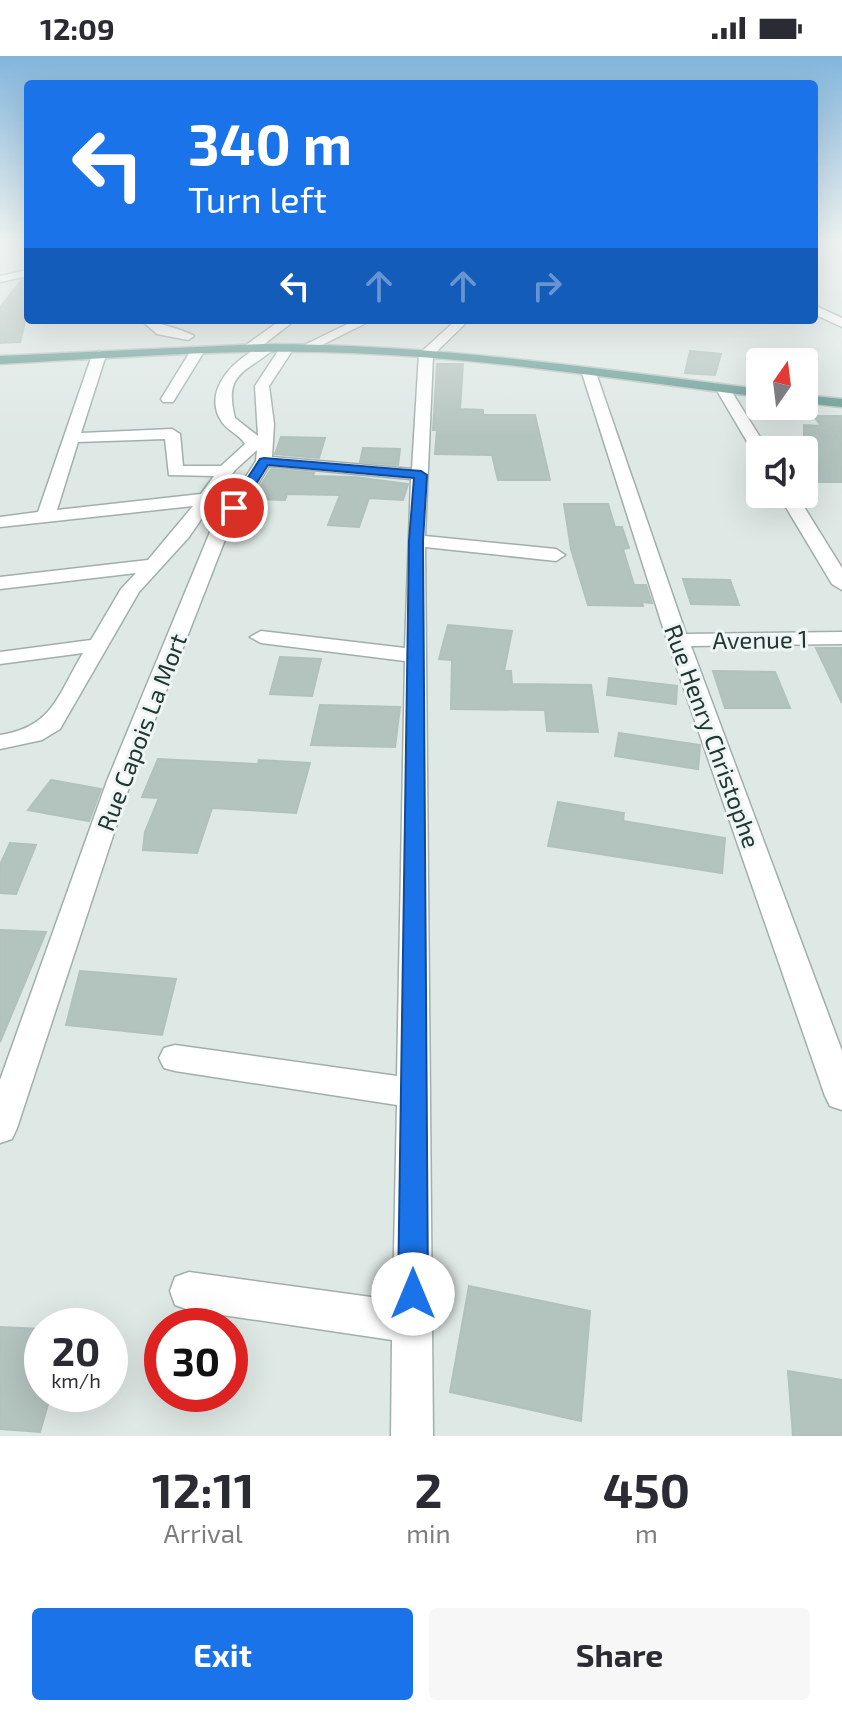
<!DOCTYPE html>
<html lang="en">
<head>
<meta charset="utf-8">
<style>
  :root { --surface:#fff; --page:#f7f7f7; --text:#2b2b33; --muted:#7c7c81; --accent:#1a73e8 }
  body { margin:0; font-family:"Exo 2",sans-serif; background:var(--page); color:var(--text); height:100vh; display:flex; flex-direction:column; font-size:30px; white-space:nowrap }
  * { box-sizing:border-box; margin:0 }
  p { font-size:26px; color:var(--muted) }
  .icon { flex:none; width:44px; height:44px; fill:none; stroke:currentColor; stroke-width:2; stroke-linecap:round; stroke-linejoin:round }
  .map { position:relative; height:1380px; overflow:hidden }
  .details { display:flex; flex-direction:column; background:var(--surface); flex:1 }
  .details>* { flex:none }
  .top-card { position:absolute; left:24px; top:24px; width:794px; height:244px; border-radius:8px; box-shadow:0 8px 32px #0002; background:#1a73e8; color:#fff; overflow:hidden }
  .needle { width:52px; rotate:14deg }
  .fabs { position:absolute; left:746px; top:292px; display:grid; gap:16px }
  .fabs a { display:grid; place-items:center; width:72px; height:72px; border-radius:8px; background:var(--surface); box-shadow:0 8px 32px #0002; font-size:40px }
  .speed { position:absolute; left:24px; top:1252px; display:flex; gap:16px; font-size:40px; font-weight:700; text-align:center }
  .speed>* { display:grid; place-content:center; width:104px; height:104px; border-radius:50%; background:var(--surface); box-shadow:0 8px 32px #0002; line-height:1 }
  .speed small { font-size:20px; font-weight:400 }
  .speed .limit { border:12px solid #d22; background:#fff; color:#111 }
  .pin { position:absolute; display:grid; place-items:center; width:68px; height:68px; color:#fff; margin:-34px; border:4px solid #fff; border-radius:50%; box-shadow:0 2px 8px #0007 }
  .me { position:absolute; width:88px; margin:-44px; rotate:0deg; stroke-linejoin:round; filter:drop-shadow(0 0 6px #0008) }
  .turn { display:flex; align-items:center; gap:28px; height:168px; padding:0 32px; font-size:36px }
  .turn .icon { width:104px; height:104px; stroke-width:2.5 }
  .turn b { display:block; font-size:56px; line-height:68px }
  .lanes { display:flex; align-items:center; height:76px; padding:0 32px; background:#0003; justify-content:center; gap:40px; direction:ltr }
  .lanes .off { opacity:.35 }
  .eta { display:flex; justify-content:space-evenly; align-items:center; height:136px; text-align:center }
  .eta b { font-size:48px; font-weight:700; line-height:56px }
  .cta { display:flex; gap:16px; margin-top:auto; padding:16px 32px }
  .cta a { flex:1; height:92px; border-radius:8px; background:var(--accent); color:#fff; font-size:32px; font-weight:700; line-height:92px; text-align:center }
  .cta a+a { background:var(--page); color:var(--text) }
  .status { display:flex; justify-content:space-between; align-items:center; height:56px; padding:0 40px; background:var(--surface); direction:ltr }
  .status svg { height:22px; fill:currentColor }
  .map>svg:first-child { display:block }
  .building { fill:#b3c3be; stroke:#b1c1bc; stroke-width:2 }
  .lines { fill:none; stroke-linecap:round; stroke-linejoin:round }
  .minor-casing { stroke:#a1afac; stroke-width:3 }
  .major-casing { stroke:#bcc3c2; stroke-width:3 }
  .minor { fill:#fff; fill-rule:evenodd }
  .major { fill:#659b94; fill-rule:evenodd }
  .route { fill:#1a73e8; stroke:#114b97; stroke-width:2 }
  .labels { text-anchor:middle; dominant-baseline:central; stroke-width:6; stroke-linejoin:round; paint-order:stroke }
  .street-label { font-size:24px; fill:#203633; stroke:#eef5f2 }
</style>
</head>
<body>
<div class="status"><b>12:09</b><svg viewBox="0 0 49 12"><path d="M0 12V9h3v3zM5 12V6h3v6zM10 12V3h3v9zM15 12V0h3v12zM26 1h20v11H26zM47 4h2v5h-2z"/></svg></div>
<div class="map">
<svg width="842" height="1380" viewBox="0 0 842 1380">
  <rect width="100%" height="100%" fill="#dee8e5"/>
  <g class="building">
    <polygon points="28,223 28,254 20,286 0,287 0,251 21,225"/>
    <polygon points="690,295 721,298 715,319 685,317"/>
    <polygon points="437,308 463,308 460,353 483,354 483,359 535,359 550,424 498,424 492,399 435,398 437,374 433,374"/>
    <polygon points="814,360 842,360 842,426 808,426 804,420 804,369 821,370"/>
    <polygon points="281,381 325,382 319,402 275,398"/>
    <polygon points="363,392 400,393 398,409 360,406"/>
    <polygon points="271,413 314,417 313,420 355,421 408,428 403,444 369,442 359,471 328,469 340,439 287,438 285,444 252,443"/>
    <polygon points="564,448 608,448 615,471 622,471 629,492 623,493 634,529 646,529 652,547 642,546 643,550 588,549 571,493"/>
    <polygon points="683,523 730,524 739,549 691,548"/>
    <polygon points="448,569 512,575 504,615 511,615 512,628 591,629 598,676 547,675 545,654 451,653 452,604 439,603"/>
    <polygon points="816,592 842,592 842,647"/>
    <polygon points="280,601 321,603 312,640 270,638"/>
    <polygon points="713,615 775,616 790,652 725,652"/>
    <polygon points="609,622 677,630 676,648 607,639"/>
    <polygon points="320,649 400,651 395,691 311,689"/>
    <polygon points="619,677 700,689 698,713 615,700"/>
    <polygon points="158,703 258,708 259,704 310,707 296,757 212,752 197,797 143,794 145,776 159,742 142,741"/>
    <polygon points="51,724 101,733 89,765 28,754"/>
    <polygon points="558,746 624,757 623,765 725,782 722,817 548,790"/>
    <polygon points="10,787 36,789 16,838 0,837 0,809"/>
    <polygon points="0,874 46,876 0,986"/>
    <polygon points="80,915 176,923 162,979 66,969"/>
    <polygon points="469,1230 590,1255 581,1365 450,1336"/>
    <polygon points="0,1271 42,1273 42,1338 51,1338 40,1376 0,1373"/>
    <polygon points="788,1315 842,1324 842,1380 793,1380"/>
  </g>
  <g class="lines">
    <g class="minor-casing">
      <g id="minor">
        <polygon points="28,214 28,220 0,226 0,220"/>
        <polygon points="814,249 842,262 842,271 814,258"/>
        <path d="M141 264C150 264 187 275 194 280L188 284 157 278Z"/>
        <path d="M281 264H295L263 289 268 288 275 292C247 317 223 315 235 362L258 380 255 330 282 289H292L294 292 269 330 274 368 272 401 412 413 419 298 456 264H469L433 299 425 480 556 493 565 499 556 505 425 491 433 1380H391L392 1284 189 1254 175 1249 170 1235 175 1221 189 1216 393 1244 397 1049 175 1015 164 1012 159 1002 164 992 175 989 397 1020 405 605 261 587 250 581 261 575 405 592 411 423 269 410 228 476 131 725 17 1072 12 1083 0 1087V1024L107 725 210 476 256 405 257 394 235 414 189 481 139 536 60 673 42 684 0 693V679C53 671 57 640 83 597L0 608V596L91 584 121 533 136 517 0 533V521L148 504 193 450 0 471V461L38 456 92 299 99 295 106 299 81 377 172 373 180 378 183 410H221L245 388C240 379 228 375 222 366 203 338 229 309 251 296L244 292 246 289ZM165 383 169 419 214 420 201 438 57 454 78 386Z"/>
        <polygon points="356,264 372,264 310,295 298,292"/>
        <polygon points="193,291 205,294 173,346 163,346 161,343"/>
        <polygon points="589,313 596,317 686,578 842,576 842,588 691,590 842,995 842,1054 830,1050 825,1040 667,584 582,317"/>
        <polygon points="723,329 730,333 768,394 760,394 760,399 752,394 716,333"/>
        <polygon points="778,438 796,438 842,512 842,534 832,528"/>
      </g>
    </g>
    <g class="major-casing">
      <g id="major">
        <path d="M263 288C430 288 594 312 760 333V341C624 324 488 302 351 297 234 292 117 302 0 308V300Z"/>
        <polygon points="804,339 842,343 842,351 804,347"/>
      </g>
    </g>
    <use href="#minor" class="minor"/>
    <use href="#major" class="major"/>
  </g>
  <linearGradient id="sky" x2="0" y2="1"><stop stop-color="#82b6dc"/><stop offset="0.49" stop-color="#f0f5f3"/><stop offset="1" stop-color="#f0f5f3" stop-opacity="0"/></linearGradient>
  <rect width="842" height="381" fill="url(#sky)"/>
  <polygon class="route" points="264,402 421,415 427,419 423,485 428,1238 423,1248 413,1253 402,1248 398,1238 409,485 414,422 268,409 239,455 230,455 228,452 260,403"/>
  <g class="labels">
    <g class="street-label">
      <text transform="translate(760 583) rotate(-1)">Avenue 1</text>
      <text transform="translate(141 676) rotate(-69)">Rue Capois La Mort</text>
      <text transform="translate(713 680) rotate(70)">Rue Henry Christophe</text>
    </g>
  </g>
</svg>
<div class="fabs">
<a><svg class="needle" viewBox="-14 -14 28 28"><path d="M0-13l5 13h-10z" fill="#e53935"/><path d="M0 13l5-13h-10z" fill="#7c7c81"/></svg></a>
<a><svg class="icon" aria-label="sound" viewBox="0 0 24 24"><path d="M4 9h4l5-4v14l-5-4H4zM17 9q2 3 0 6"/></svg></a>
</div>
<div class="speed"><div>20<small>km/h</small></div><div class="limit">30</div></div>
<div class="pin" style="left:234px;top:452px;background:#d93025"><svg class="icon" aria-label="arrive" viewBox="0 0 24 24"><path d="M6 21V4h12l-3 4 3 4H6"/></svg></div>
<svg class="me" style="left:413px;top:1238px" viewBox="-20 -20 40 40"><circle r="19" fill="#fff"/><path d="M0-13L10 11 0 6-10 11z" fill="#1a73e8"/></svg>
<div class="top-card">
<div class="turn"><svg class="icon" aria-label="left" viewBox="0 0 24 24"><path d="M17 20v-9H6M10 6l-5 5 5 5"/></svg><div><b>340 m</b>Turn left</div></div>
<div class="lanes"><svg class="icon" aria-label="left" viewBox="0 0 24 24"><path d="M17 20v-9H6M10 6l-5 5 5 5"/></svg><svg class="icon off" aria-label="ahead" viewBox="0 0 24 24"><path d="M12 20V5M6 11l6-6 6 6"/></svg><svg class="icon off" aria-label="ahead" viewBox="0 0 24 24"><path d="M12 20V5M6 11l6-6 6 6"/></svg><svg class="icon off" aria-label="right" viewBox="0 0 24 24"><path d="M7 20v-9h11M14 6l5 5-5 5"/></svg></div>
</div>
</div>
<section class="details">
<div class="eta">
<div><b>12:11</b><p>Arrival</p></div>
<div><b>2</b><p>min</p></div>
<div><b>450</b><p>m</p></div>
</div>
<div class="cta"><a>Exit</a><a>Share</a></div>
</section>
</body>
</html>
